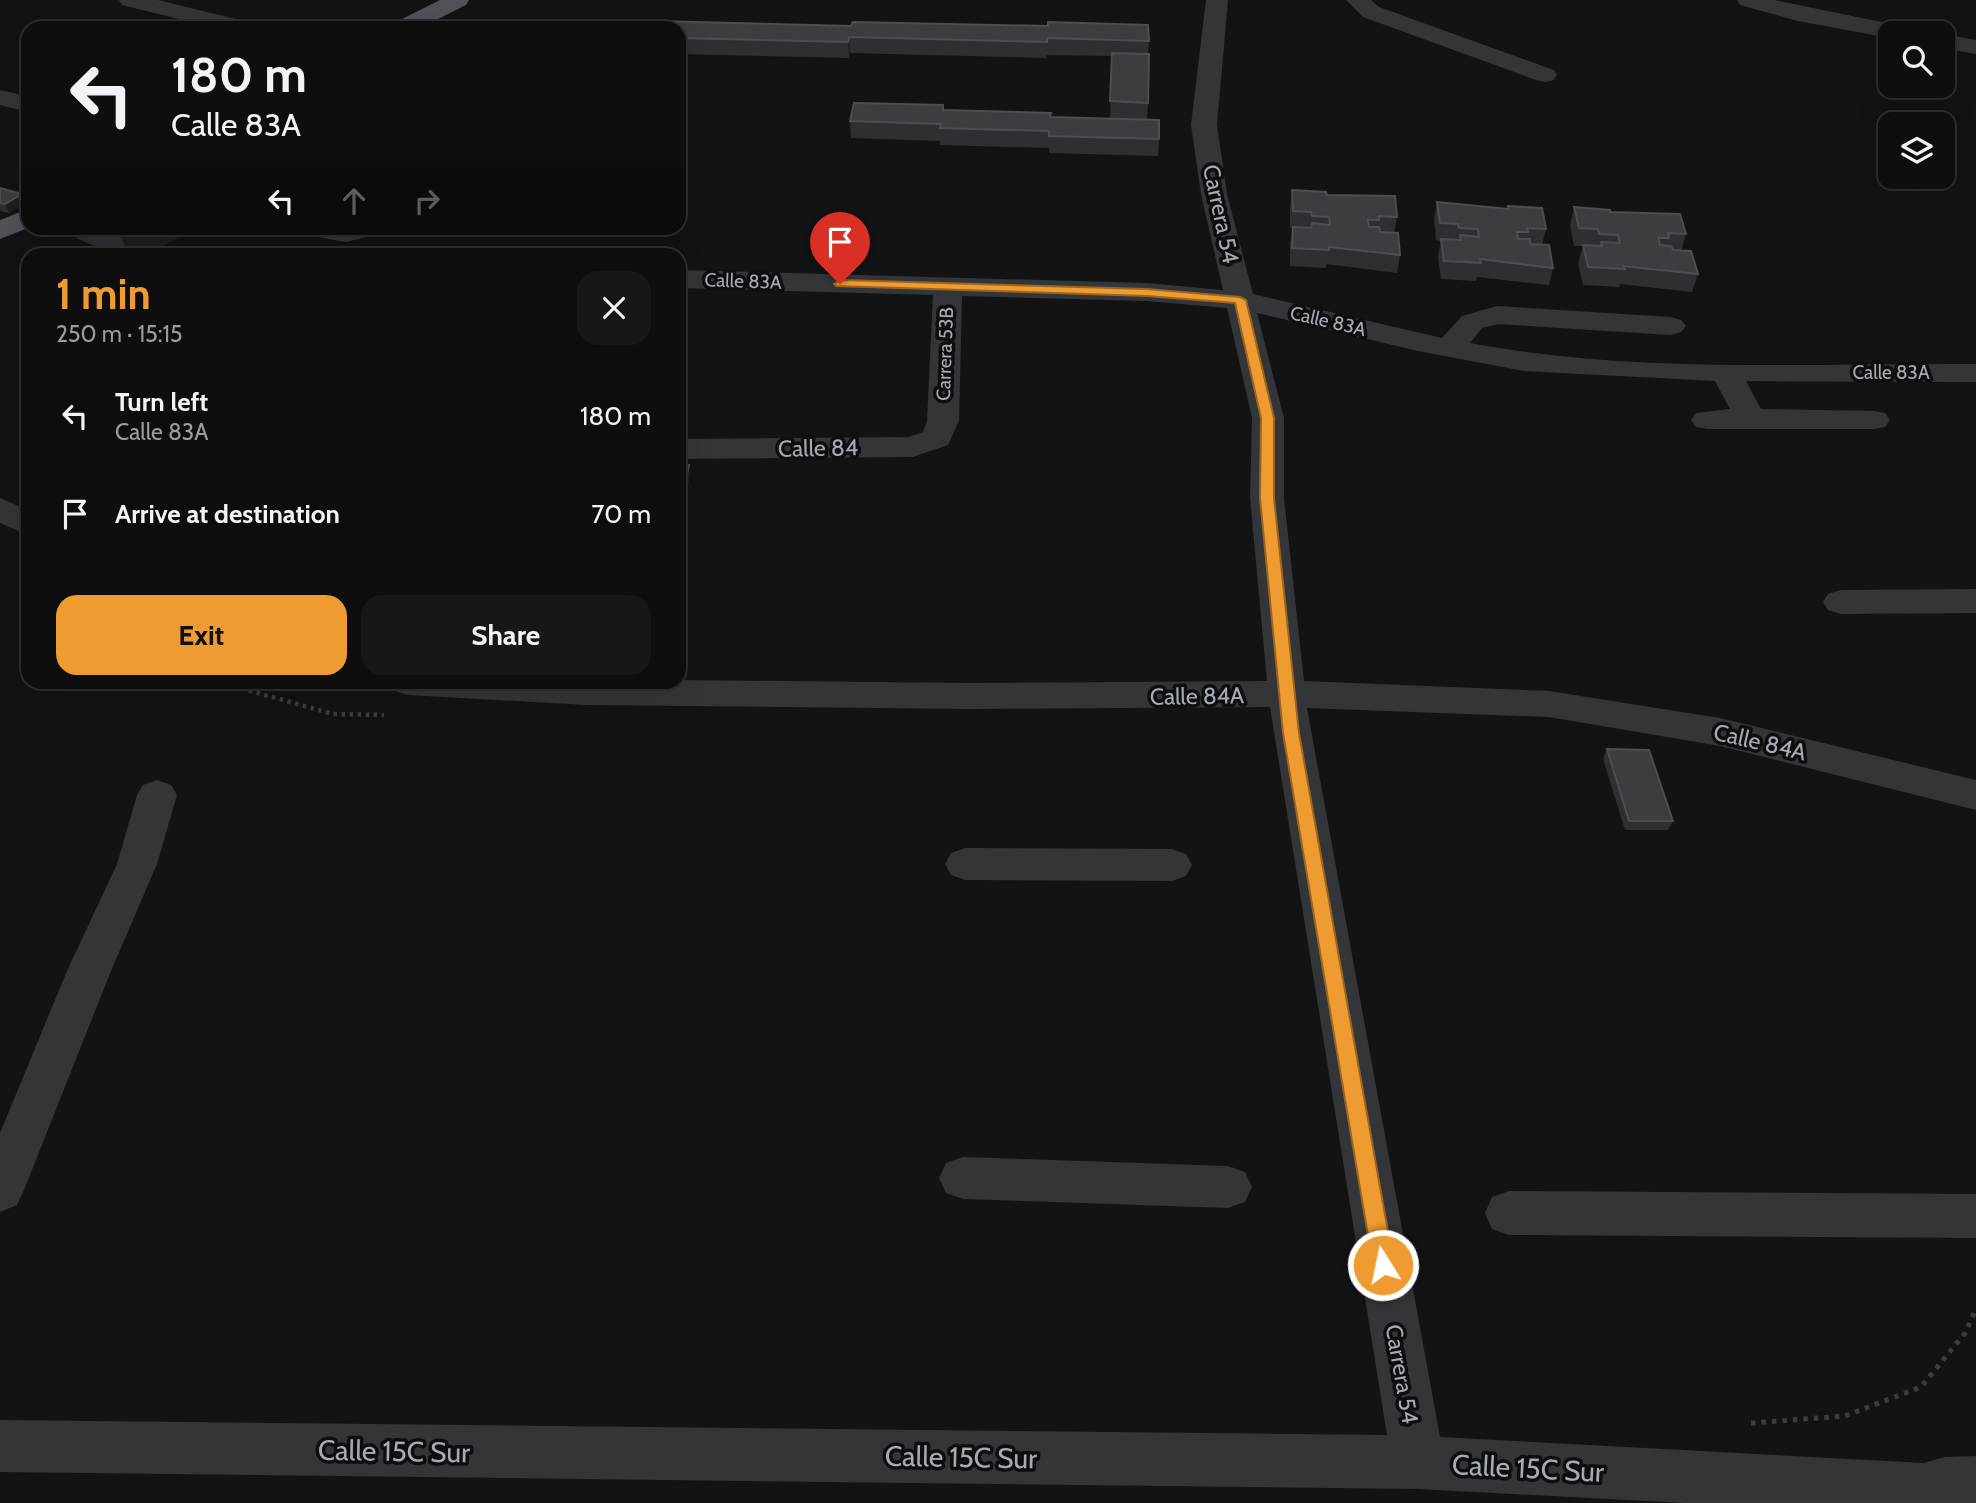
<!DOCTYPE html>
<html lang="en">
<head>
<meta charset="utf-8">
<style>
  :root { --surface:#0e0e0f; --page:#171718; --text:#f1f3f6; --muted:#9b9c9e; --line:#2e2e2f; --accent:#ee9c31 }
  body { margin:0; font-family:Cabin,sans-serif; background:var(--page); color:var(--text); height:100vh; display:flex; flex-direction:column; font-size:26px; white-space:nowrap }
  * { box-sizing:border-box; margin:0 }
  p { font-size:23px; color:var(--muted) }
  .icon { flex:none; width:38px; height:38px; fill:none; stroke:currentColor; stroke-width:2; stroke-linecap:round; stroke-linejoin:round }
  .map { position:relative; flex:1; overflow:hidden }
  .details { position:absolute; left:21px; top:248px; width:665px; height:441px; display:flex; flex-direction:column; background:var(--surface); border-radius:21px; box-shadow:0 7px 28px #0002,0 0 0 2px var(--line) }
  .details>* { flex:none }
  .banner { position:absolute; left:21px; top:21px; width:665px; height:214px; border-radius:21px; box-shadow:0 7px 28px #0002,0 0 0 2px var(--line); background:#0e0e0f; color:var(--text); overflow:hidden }
  .buttons { position:absolute; left:1878px; top:21px; display:grid; gap:14px }
  .buttons a { display:grid; place-items:center; width:77px; height:77px; border-radius:14px; background:var(--surface); box-shadow:0 7px 28px #0002,0 0 0 2px var(--line); font-size:35px }
  .pin { position:absolute; display:grid; place-items:center; width:60px; height:60px; color:#fff; margin:-72px -30px; border-radius:50% 50% 50% 0; rotate:-45deg; box-shadow:0 0 7px #0007 }
  .pin .icon { rotate:45deg }
  .me { position:absolute; width:77px; margin:-38px; rotate:350deg; stroke-linejoin:round; filter:drop-shadow(0 0 5px #0008) }
  .turn { display:flex; align-items:center; gap:24px; height:147px; padding:0 35px; font-size:32px }
  .turn .icon { width:91px; height:91px; stroke-width:2.5 }
  .turn b { display:block; font-size:49px; line-height:60px }
  .lanes { display:flex; align-items:center; height:66px; padding:0 35px; background:#0003; justify-content:center; gap:35px; direction:ltr }
  .lanes .off { opacity:.35 }
  .round { display:grid; place-items:center; flex:none; width:74px; height:74px; border-radius:21px; background:var(--page) }
  .overview { display:flex; align-items:center; justify-content:space-between; height:119px; padding:0 35px }
  h1 { font-size:42px; font-weight:700; line-height:52px; color:var(--accent) }
  .primary-button { display:flex; gap:14px; margin-top:auto; padding:14px 35px }
  .primary-button a { flex:1; height:80px; border-radius:21px; background:var(--accent); color:#111; font-size:28px; font-weight:700; line-height:80px; text-align:center }
  .primary-button a+a { background:var(--page); color:var(--text) }
  ul { padding:0; list-style:none }
  li { display:flex; align-items:center; gap:21px; height:98px; padding:0 35px }
  li div { flex:1 }
  li b { display:block; font-size:26px }
  li em { font-style:normal }
  .map>svg:first-child { display:block }
  .lines { fill:none; stroke-linecap:round; stroke-linejoin:round }
  .path-far1 { stroke:#3a3c40; stroke-width:4.5; stroke-dasharray:3.5 4.5; stroke-linecap:butt }
  .path { stroke:#3a3c40; stroke-width:5; stroke-dasharray:4.5 6; stroke-linecap:butt }
  .minor { fill:#333539; fill-rule:evenodd }
  .major { fill:#505258; fill-rule:evenodd }
  .wall { fill:#2e2f32 }
  .shaded-wall { fill:#1d1e20 }
  .building { fill:#3b3d40; stroke:#4b4e52; stroke-width:2 }
  .route { fill:#ee9c31; stroke:#9b6520; stroke-width:2 }
  .labels { text-anchor:middle; dominant-baseline:central; stroke-width:7; stroke-linejoin:round; paint-order:stroke }
  .far-street-label { font-size:19px; fill:#a4abb4; stroke:#0d0e0f }
  .street-label { font-size:23px; fill:#a4abb4; stroke:#0d0e0f }
  .near-street-label { font-size:28px; fill:#a4abb4; stroke:#0d0e0f }
</style>
</head>
<body>
<div class="map">
<svg width="1976" height="1503" viewBox="0 0 1976 1503">
  <rect width="100%" height="100%" fill="#121314"/>
  <g class="lines">
    <polyline class="path-far1" points="218,682 333,714 384,715"/>
    <polyline class="path" points="1751,1423 1845,1416 1921,1387 1965,1333 1976,1309"/>
    <g class="minor">
      <polygon points="119,0 158,0 252,23 256,28 215,28 122,5"/>
      <path d="M1206 0H1228L1217 125 1227 194 1253 294 1442 338 1462 316 1497 306 1671 317 1681 320 1686 326 1681 332 1671 335 1498 324 1482 328 1470 343C1635 374 1808 363 1976 364V382L1746 381 1761 409 1874 411 1885 413 1890 420 1885 427 1874 429H1707L1696 427 1691 420 1696 413 1730 409 1715 381 1524 371 1418 351 1257 313 1284 418V498L1304 681 1549 691 1720 718 1976 780V810L1720 746 1549 717 1307 708 1440 1437 1924 1463 1945 1457 1976 1456V1503H1684L1418 1489 0 1472V1420L1387 1435 1270 707 967 709 586 705 408 695 395 691 390 682H679V680L967 683 1267 681 1250 498 1252 418 1227 308 1147 301 962 296 959 421 948 445 913 457 679 459V439L909 437 923 432 927 421 933 295 679 288V270L1147 283 1223 290 1201 194 1191 125Z"/>
      <polygon points="1346,0 1371,0 1379,7 1554,70 1557,75 1554,80 1545,82 1536,80 1363,17"/>
      <polygon points="1737,0 1774,0 1901,26 1909,28 1913,33 1890,33 1890,38 1798,21 1740,5"/>
      <polygon points="1942,34 1976,40 1976,54 1942,48"/>
      <polygon points="0,90 28,96 28,112 0,105"/>
      <polygon points="296,228 382,228 378,234 346,242 300,234"/>
      <polygon points="0,498 28,510 28,535 0,523"/>
      <polygon points="1976,589 1976,613 1841,614 1828,610 1823,602 1828,594 1841,590"/>
      <polygon points="157,780 171,785 177,795 157,864 111,971 24,1190 17,1205 0,1212 0,1133 67,971 117,864 137,795 143,785"/>
      <polygon points="965,848 1172,849 1186,854 1192,865 1186,876 1172,881 965,880 951,875 945,864 951,853"/>
      <polygon points="963,1157 1228,1166 1245,1172 1252,1187 1245,1202 1228,1208 963,1199 946,1193 939,1178 946,1163"/>
      <polygon points="1509,1191 1976,1194 1976,1238 1509,1235 1492,1229 1485,1213 1492,1197"/>
    </g>
    <g class="major">
      <polygon points="440,0 469,0 466,5 420,28 390,28 394,23"/>
      <polygon points="28,209 28,228 0,239 0,220"/>
    </g>
  </g>
  <g class="wall">
    <polygon points="461,22 1149,41 1148,54 1148,103 1147,120 1110,118 1112,56 1047,55 1046,58 850,53 849,58 679,54 679,28"/>
    <polygon points="944,110 1050,117 1159,139 1158,156 1049,153 1049,148 940,145 940,141 851,138 850,121"/>
    <polygon points="0,188 26,203 9,213 0,211"/>
    <polygon points="1292,190 1327,195 1397,217 1394,233 1400,255 1397,273 1326,264 1326,268 1290,266 1290,244 1292,228 1290,228 1290,208"/>
    <polygon points="1437,202 1507,209 1508,206 1546,229 1542,245 1553,268 1549,285 1477,277 1476,281 1441,279 1438,257 1441,241 1436,240 1434,220"/>
    <polygon points="1574,207 1610,212 1686,234 1681,251 1698,274 1692,292 1620,284 1619,287 1583,285 1578,263 1583,246 1574,246 1570,225"/>
    <polygon points="70,228 195,228 144,256 117,256 74,237"/>
    <polygon points="679,465 690,475 683,509 679,509"/>
    <polygon points="1607,749 1673,821 1668,830 1625,830 1603,759"/>
  </g>
  <g class="shaded-wall">
    <polygon points="849,37 850,53 849,58 848,42"/>
    <polygon points="22,194 26,203 9,213 5,204"/>
    <polygon points="138,228 195,228 144,256 129,256 121,236"/>
    <polygon points="689,465 690,475 683,509 681,500"/>
  </g>
  <g class="building">
    <polygon points="656,21 851,26 853,22 1048,26 1048,22 1148,25 1149,41 1047,38 1047,42 849,37 848,42 679,38 679,28 457,28 461,22 655,26"/>
    <polygon points="1112,53 1149,54 1148,103 1110,101"/>
    <polygon points="854,103 943,105 943,110 1051,113 1050,117 1159,120 1159,139 1049,136 1049,131 940,128 941,124 850,121"/>
    <polygon points="0,188 22,194 5,204 0,203"/>
    <polygon points="1292,190 1326,192 1327,195 1395,196 1397,217 1379,216 1379,220 1368,220 1369,227 1379,227 1380,232 1398,233 1400,255 1329,247 1329,250 1292,248 1293,227 1311,228 1312,223 1330,225 1329,217 1312,216 1311,212 1293,211"/>
    <polygon points="1437,202 1508,209 1508,206 1542,208 1546,229 1527,228 1528,232 1517,232 1518,239 1530,239 1530,244 1549,245 1553,268 1480,259 1481,263 1444,261 1441,239 1461,240 1460,235 1479,237 1478,229 1459,228 1458,224 1440,223"/>
    <polygon points="1574,207 1610,210 1610,212 1680,214 1686,234 1668,233 1669,238 1658,238 1660,245 1671,246 1673,250 1691,251 1698,274 1623,266 1625,269 1588,267 1583,245 1602,246 1601,242 1620,243 1618,235 1599,234 1598,229 1579,228"/>
    <polygon points="100,228 138,228 121,236"/>
    <polygon points="679,465 689,465 681,500 679,500"/>
    <polygon points="1607,749 1649,750 1673,821 1629,821"/>
  </g>
  <polygon class="route" points="840,280 1147,289 1240,297 1246,300 1274,418 1274,498 1299,733 1394,1265 1391,1272 1383,1275 1376,1272 1373,1265 1283,733 1260,498 1261,418 1235,303 1147,296 836,286 834,284"/>
  <g class="labels">
    <g class="far-street-label">
      <text transform="translate(743 281) rotate(2)">Calle 83A</text>
      <text transform="translate(1328 321) rotate(13)">Calle 83A</text>
      <text transform="translate(945 354) rotate(-88)">Carrera 53B</text>
      <text x="1891" y="372">Calle 83A</text>
    </g>
    <g class="street-label">
      <text transform="translate(1221 214) rotate(78)">Carrera 54</text>
      <text transform="translate(818 448) rotate(-1)">Calle 84</text>
      <text transform="translate(1197 696) rotate(-1)">Calle 84A</text>
      <text transform="translate(1760 742) rotate(13)">Calle 84A</text>
      <text transform="translate(1402 1374) rotate(80)">Carrera 54</text>
    </g>
    <g class="near-street-label">
      <text transform="translate(394 1451) rotate(1)">Calle 15C Sur</text>
      <text transform="translate(961 1457) rotate(1)">Calle 15C Sur</text>
      <text transform="translate(1528 1468) rotate(3)">Calle 15C Sur</text>
    </g>
  </g>
</svg>
<div class="buttons">
<a><svg class="icon" aria-label="search" viewBox="0 0 24 24"><circle cx="10" cy="10" r="6"/><path d="M15 15l6 6"/></svg></a>
<a><svg class="icon" aria-label="layers" viewBox="0 0 24 24"><path d="M12 4l9 5-9 5-9-5zM3 14l9 5 9-5"/></svg></a>
</div>
<div class="pin" style="left:840px;top:284px;background:#d93025"><svg class="icon" aria-label="arrive" viewBox="0 0 24 24"><path d="M6 21V4h12l-3 4 3 4H6"/></svg></div>
<svg class="me" style="left:1383px;top:1265px" viewBox="-20 -20 40 40"><circle r="17" fill="#ee9c31" stroke="#fff" stroke-width="3"/><path d="M0-11L8 9 0 5-8 9z" fill="#fff"/></svg>
<div class="banner">
<div class="turn"><svg class="icon" aria-label="left" viewBox="0 0 24 24"><path d="M17 20v-9H6M10 6l-5 5 5 5"/></svg><div><b>180 m</b>Calle 83A</div></div>
<div class="lanes"><svg class="icon" aria-label="left" viewBox="0 0 24 24"><path d="M17 20v-9H6M10 6l-5 5 5 5"/></svg><svg class="icon off" aria-label="ahead" viewBox="0 0 24 24"><path d="M12 20V5M6 11l6-6 6 6"/></svg><svg class="icon off" aria-label="right" viewBox="0 0 24 24"><path d="M7 20v-9h11M14 6l5 5-5 5"/></svg></div>
</div>
<section class="details">
<div class="overview"><div><h1>1 min</h1><p>250 m · 15:15</p></div><a class="round"><svg class="icon" aria-label="close" viewBox="0 0 24 24"><path d="M6 6l12 12M18 6L6 18"/></svg></a></div>
<ul>
<li><svg class="icon" aria-label="left" viewBox="0 0 24 24"><path d="M17 20v-9H6M10 6l-5 5 5 5"/></svg><div><b>Turn left</b><p>Calle 83A</p></div><em>180 m</em></li>
<li><svg class="icon" aria-label="arrive" viewBox="0 0 24 24"><path d="M6 21V4h12l-3 4 3 4H6"/></svg><div><b>Arrive at destination</b></div><em>70 m</em></li>
</ul>
<div class="primary-button"><a>Exit</a><a>Share</a></div>
</section>
</div>
</body>
</html>
